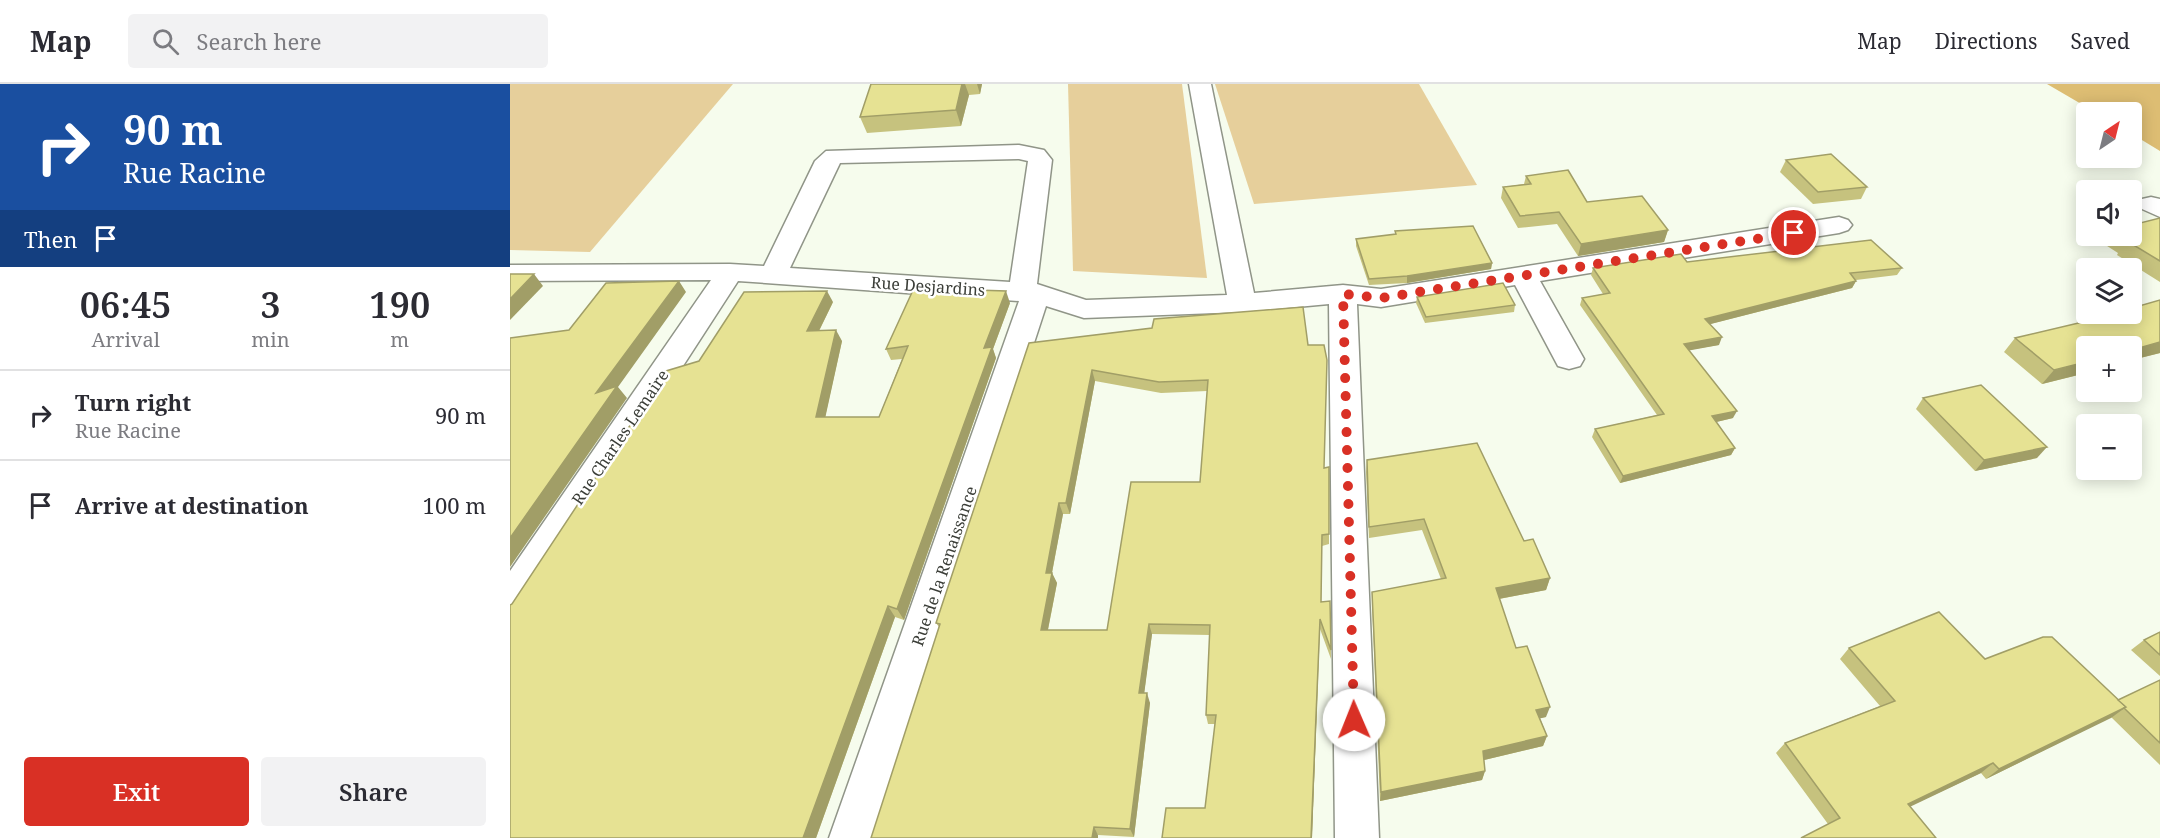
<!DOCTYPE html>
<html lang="en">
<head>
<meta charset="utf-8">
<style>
  :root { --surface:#fff; --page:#f2f2f3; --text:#2b2b33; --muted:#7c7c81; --line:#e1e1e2; --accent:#d93025 }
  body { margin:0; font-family:"Noto Serif",serif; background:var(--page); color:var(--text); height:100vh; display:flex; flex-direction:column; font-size:22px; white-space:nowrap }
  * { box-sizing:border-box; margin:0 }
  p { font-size:20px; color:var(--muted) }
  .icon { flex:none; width:33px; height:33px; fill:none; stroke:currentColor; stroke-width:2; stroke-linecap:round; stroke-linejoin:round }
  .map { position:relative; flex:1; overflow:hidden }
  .details { display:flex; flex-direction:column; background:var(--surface); width:510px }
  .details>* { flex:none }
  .banner { background:#1a4fa0; color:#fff; overflow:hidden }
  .needle { width:39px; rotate:35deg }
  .tools { position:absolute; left:1566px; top:18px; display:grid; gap:12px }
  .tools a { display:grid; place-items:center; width:66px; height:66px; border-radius:6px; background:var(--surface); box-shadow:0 3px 15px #0003; font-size:30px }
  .pin { position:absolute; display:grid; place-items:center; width:51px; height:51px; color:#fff; margin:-26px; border:3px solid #fff; border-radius:50%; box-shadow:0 2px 6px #0007 }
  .me { position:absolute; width:66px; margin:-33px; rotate:359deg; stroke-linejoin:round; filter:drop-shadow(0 0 4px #0008) }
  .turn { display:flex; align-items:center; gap:21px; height:126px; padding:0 24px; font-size:27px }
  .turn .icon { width:78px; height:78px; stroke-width:2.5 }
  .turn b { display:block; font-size:42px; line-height:51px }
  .then { display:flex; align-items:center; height:57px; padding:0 24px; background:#0003; gap:12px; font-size:22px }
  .eta { display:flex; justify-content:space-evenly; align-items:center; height:102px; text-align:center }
  .eta b { font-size:36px; font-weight:600; line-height:42px }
  .action { display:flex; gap:12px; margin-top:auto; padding:12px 24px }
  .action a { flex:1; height:69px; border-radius:6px; background:var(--accent); color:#fff; font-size:24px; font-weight:600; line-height:69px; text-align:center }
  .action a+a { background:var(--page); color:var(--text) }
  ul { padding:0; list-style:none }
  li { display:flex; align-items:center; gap:18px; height:90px; padding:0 24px; border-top:2px solid var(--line) }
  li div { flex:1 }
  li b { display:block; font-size:22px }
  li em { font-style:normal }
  header { display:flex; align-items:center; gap:36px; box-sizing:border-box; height:84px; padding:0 30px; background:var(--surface); border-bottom:2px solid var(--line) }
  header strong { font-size:28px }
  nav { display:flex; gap:33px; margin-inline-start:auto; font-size:21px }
  .search { width:420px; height:54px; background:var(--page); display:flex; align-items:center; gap:15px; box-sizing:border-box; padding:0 21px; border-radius:6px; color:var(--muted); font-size:22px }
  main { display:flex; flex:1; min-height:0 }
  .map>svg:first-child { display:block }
  .green { fill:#e6cf9b }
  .forest { fill:#ddbd73 }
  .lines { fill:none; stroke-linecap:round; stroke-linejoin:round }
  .minor-casing { stroke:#909588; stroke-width:3 }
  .minor { fill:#fff; fill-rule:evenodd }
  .wall { fill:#c6c27e; fill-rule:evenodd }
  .shaded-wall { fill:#a19e67 }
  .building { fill:#e6e293; stroke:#a19e67; stroke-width:1.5; fill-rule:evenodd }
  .route { stroke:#d93025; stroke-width:10; stroke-dasharray:0 18 }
  .labels { text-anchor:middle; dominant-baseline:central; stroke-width:5; stroke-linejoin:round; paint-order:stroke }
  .street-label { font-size:16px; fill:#3b3e38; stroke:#fff }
</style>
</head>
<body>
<header>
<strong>Map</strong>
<div class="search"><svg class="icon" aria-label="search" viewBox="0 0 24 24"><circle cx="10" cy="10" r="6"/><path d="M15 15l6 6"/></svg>Search here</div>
<nav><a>Map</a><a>Directions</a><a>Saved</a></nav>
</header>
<main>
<section class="details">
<div class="banner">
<div class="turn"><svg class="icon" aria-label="right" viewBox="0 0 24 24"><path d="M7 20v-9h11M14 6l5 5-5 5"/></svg><div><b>90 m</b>Rue Racine</div></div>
<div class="then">Then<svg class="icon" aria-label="arrive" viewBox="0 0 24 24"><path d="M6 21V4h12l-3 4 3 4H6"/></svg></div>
</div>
<div class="eta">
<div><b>06:45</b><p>Arrival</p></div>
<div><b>3</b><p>min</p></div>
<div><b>190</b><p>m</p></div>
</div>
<ul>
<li><svg class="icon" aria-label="right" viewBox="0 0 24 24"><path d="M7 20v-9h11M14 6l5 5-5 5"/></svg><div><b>Turn right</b><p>Rue Racine</p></div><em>90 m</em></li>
<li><svg class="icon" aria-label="arrive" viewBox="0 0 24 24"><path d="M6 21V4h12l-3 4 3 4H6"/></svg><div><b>Arrive at destination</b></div><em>100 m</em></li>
</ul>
<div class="action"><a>Exit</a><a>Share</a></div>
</section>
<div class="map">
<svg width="1650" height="754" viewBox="0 0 1650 754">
  <rect width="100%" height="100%" fill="#f6fced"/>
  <g class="green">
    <polygon points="0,0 223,0 80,168 0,166"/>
    <polygon points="558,0 672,0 697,194 563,187"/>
    <polygon points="705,0 909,0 967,101 744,120"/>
  </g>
  <polygon class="forest" points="1537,0 1650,0 1650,67 1622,50 1622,28 1585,28"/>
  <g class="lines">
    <g class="minor-casing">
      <g id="minor">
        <path d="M679 0H701L744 209 833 201 871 205 1329 133 1338 136 1342 141 1338 146 1329 149 1030 197 1074 275 1070 282 1059 285 1048 282 1005 201 871 223 847 220 869 754H825L819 220 732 228 574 234 536 222 363 754H319L509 217 228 197 13 529 0 534V487L201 196 0 197V181L220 180 254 182 305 77 316 67 509 61 534 66 542 76 527 200 576 216 717 211ZM509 75 518 77 500 198 280 184 330 79Z"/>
        <polygon points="1641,113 1650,115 1650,133 1632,125 1629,120 1632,115"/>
      </g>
    </g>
    <use href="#minor" class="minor"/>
  </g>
  <g class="wall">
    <polygon points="361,0 472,0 470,10 459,11 451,42 357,49 350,33"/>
    <polygon points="1276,76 1357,103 1351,115 1303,120 1270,88"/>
    <polygon points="1016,92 1077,118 1158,146 1154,158 1068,172 1047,140 1008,144 991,114 993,103 1014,100"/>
    <polygon points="1650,134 1650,198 1607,171 1608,169 1594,160 1600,152 1622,152"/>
    <polygon points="885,147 982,179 981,185 897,199 859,201 846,162 846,155 885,151"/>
    <polygon points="1177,178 1392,184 1387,191 1346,196 1346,197 1342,204 1200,240 1209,261 1178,266 1223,334 1206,338 1225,364 1221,371 1110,399 1082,353 1085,345 1147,331 1070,221 1072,214 1093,210 1081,191 1083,184"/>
    <polygon points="907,213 1005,221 1004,228 915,239 906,219"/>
    <polygon points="1650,216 1650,269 1622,276 1576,262 1576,289 1532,300 1494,268 1505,254 1577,237"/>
    <polygon points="323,218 309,247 332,257 315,333 369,333 392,275 381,276 376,265 500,219 483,265 486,274 394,536 385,533 306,754 0,754 2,520 189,277"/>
    <path d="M642 244 814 384 819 383V460L812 462 811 518 820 517 821 575 810 545 802 754H652L695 724 705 640H698L696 631 700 551 642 550 634 609 640 619 624 753 588 751 426 539 519 259ZM585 297 651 309 697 307 690 398 597 546H538L547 499 542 489 553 430H560Z"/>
    <polygon points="1413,314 1527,374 1465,387 1406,325"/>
    <polygon points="857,376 1014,457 1040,494 1036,506 989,515 1006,564 1036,633 1030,634 1037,652 1033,662 974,676 975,687 972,696 870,717 862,519 862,508 931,495 912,446 859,454 856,388"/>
    <polygon points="1650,548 1650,592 1621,566 1634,556"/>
    <polygon points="1339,564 1475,575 1608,616 1650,596 1650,681 1601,633 1476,695 1471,689 1400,722 1318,740 1266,669 1275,659 1370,622 1330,575"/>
  </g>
  <g class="shaded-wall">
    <polygon points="452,0 455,0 459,11 451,42 446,26"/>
    <polygon points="467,0 472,0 470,10"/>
    <polygon points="1158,146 1154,158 1068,172 1071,160"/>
    <polygon points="982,179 981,185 897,199 897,192"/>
    <polygon points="24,190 33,202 0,236 0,215"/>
    <polygon points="169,197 176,208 108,303 117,314 0,483 0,454 86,309"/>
    <polygon points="1346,197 1342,204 1193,242 1195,235"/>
    <polygon points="317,207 323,218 303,259 297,247"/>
    <polygon points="496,207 500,219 483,265 486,274 394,536 387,525 474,264"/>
    <polygon points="326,246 332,257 313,344 306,333"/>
    <polygon points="1212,253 1209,261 1171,268 1174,260"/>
    <polygon points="1650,258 1650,269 1622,276 1622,266"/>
    <polygon points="1576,278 1576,289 1532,300 1544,286"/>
    <polygon points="582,286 585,297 560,430 556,419"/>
    <polygon points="1227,327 1223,334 1198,340 1202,332"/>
    <polygon points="1537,363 1527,374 1465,387 1474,376"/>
    <polygon points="1225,364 1221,371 1110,399 1113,392"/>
    <polygon points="549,419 553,430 540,499 536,489"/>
    <polygon points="542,489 547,499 536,555 531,546"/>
    <polygon points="1040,494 1036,506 983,516 986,504"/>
    <polygon points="378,522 385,533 306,754 293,754"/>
    <polygon points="810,535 802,754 801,754"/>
    <polygon points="639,540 642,550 633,619 629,609"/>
    <polygon points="637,609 640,619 624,753 620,745"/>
    <polygon points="1040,623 1036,633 1023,636 1026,626"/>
    <polygon points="1616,623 1601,634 1476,695 1489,685"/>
    <polygon points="1037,652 1033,662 970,677 973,667"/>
    <polygon points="1483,679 1471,689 1387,729 1398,720"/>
    <polygon points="975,687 972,696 870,717 871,708"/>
    <polygon points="584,743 588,751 588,754 582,754"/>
  </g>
  <g class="building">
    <polygon points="361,0 452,0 446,26 350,33"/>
    <polygon points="1321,70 1357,103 1308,108 1276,76"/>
    <polygon points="1058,86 1077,118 1132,112 1158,146 1071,160 1049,128 1010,132 993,103 1021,100 1016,92"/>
    <polygon points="1650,134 1650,177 1617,157 1622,156 1614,152 1622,152 1622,141"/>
    <polygon points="963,142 982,179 897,192 859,195 846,155 886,150 885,147"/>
    <polygon points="1361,156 1392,184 1340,189 1346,197 1195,235 1212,253 1174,260 1227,327 1202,332 1225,364 1113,392 1085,345 1154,330 1072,214 1100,209 1083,184 1171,170 1177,178"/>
    <polygon points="0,190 24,190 0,215"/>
    <polygon points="169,197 86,309 107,302 0,454 0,254 59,246 96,199"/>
    <polygon points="993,199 1005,221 916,233 907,213"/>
    <polygon points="404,204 496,207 474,264 482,263 387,525 378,522 293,754 0,754 0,521 2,520 156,287 189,277 234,208 317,207 297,247 326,246 306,333 369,333 398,262 376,265"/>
    <polygon points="1650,216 1650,258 1622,266 1622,262 1576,262 1576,278 1544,286 1505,254 1577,237 1603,230 1622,230 1622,224"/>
    <path d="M793 223 798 261H814L817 276 814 384 819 383V450L812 451 811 518 820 517 821 566 810 535 801 754H652L656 724H695L706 631H696L700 541 639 540 629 609H637L620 745 584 743 582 754H361L430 540 426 539 519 259 642 244 644 235ZM582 286 649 298 698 296 690 398H621L597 546H531L542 489H536L549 419H556Z"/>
    <polygon points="1471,301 1537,363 1474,376 1413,314"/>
    <polygon points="967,359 1014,457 1023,455 1040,494 986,504 1006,564 1017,562 1040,623 1026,626 1037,652 973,667 975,687 871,708 862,508 936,494 914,435 859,443 857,376"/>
    <polygon points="1429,528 1475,575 1533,553 1542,553 1616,623 1489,685 1483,679 1398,720 1426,754 1291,754 1330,734 1275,659 1385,617 1339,564"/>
    <polygon points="1650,548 1650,571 1634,556"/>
    <polygon points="1650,596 1650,659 1614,624 1616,623 1608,616"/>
  </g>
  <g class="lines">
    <polyline class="route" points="844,636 833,210 871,214 1284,149"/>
  </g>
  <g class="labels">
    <g class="street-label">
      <text transform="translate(418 202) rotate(4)">Rue Desjardins</text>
      <text transform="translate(110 353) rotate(-56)">Rue Charles Lemaire</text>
      <text transform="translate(434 482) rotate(-71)">Rue de la Renaissance</text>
    </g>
  </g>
</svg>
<div class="tools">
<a><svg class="needle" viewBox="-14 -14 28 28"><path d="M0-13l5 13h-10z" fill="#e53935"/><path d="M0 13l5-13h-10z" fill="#7c7c81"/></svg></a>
<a><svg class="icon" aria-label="sound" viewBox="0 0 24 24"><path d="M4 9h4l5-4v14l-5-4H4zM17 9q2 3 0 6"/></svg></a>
<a><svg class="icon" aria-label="layers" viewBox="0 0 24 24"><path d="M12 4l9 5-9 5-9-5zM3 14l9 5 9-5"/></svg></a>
<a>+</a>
<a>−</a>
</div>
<div class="pin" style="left:1284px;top:149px;background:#d93025"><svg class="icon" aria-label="arrive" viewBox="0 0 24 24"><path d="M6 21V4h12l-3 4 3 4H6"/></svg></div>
<svg class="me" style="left:844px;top:636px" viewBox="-20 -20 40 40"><circle r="19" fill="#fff"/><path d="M0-13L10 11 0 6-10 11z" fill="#d93025"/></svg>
</div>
</main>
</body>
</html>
